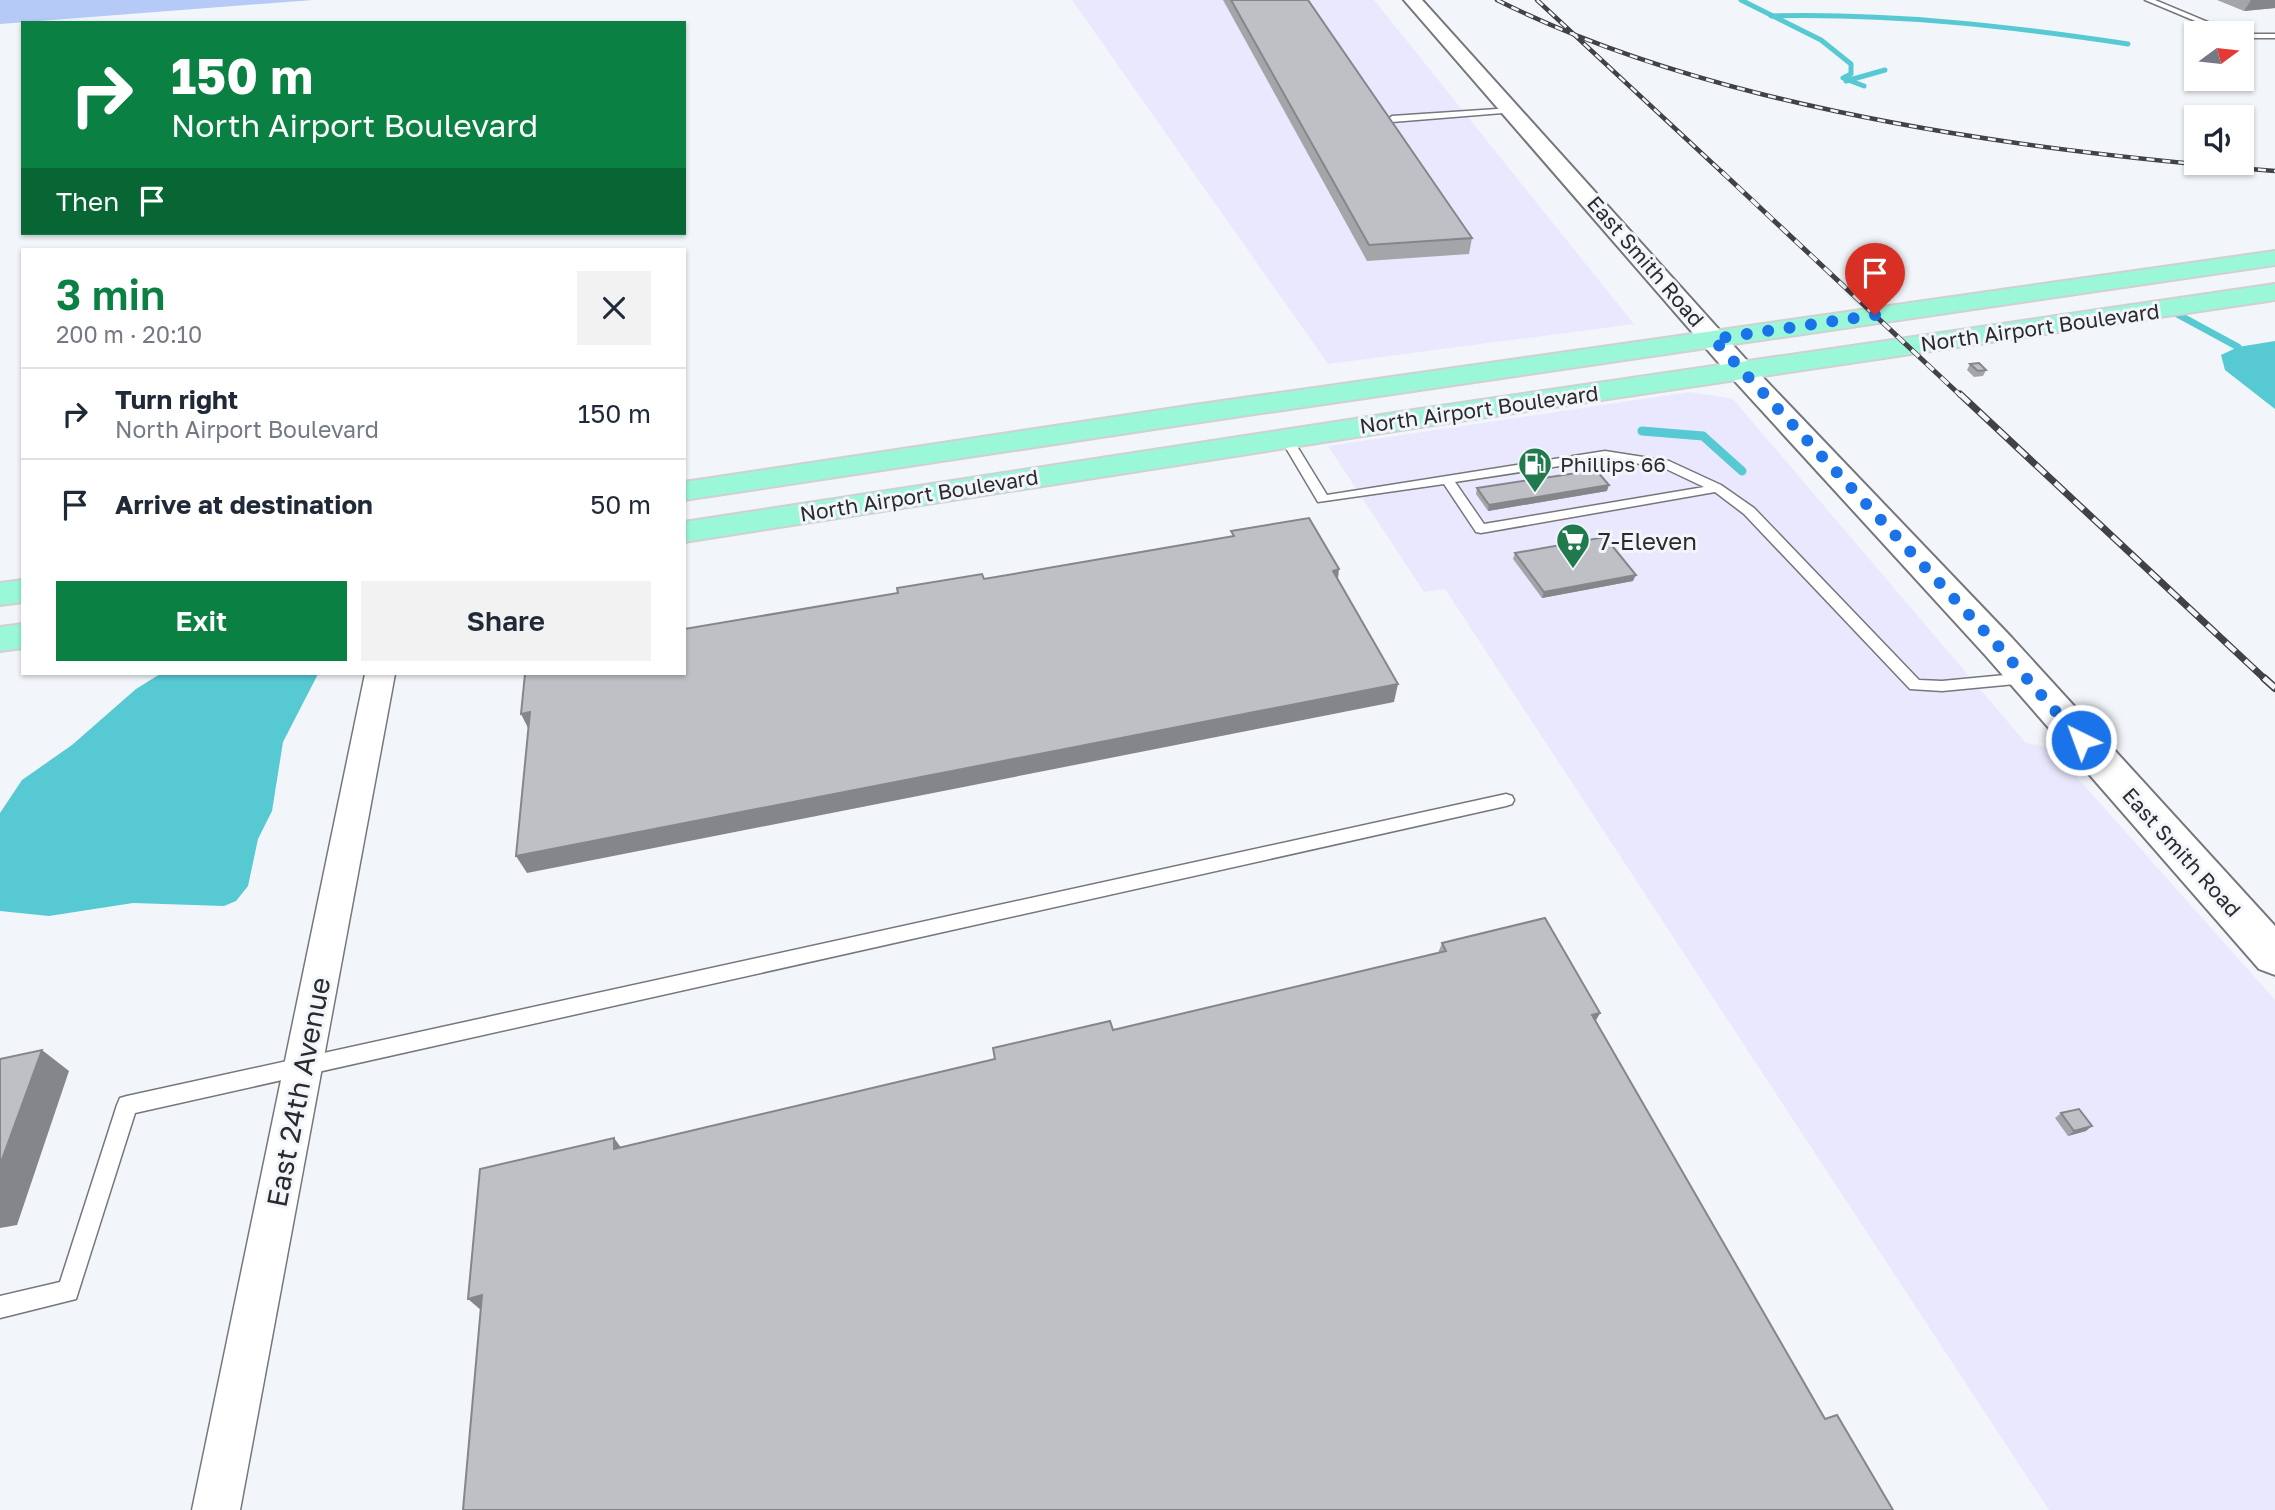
<!DOCTYPE html>
<html lang="en">
<head>
<meta charset="utf-8">
<style>
  :root { --surface:#fff; --page:#f2f2f3; --text:#1f2937; --muted:#747a83; --line:#e0e1e3; --accent:#0b8043 }
  body { margin:0; font-family:"Golos Text",sans-serif; background:var(--page); color:var(--text); height:100vh; display:flex; flex-direction:column; font-size:26px; white-space:nowrap }
  * { box-sizing:border-box; margin:0 }
  p { font-size:23px; color:var(--muted) }
  .icon { flex:none; width:38px; height:38px; fill:none; stroke:currentColor; stroke-width:2; stroke-linecap:round; stroke-linejoin:round }
  .map { position:relative; flex:1; overflow:hidden }
  .panel { position:absolute; left:21px; top:248px; width:665px; height:427px; display:flex; flex-direction:column; background:var(--surface); border-radius:0px; box-shadow:0 2px 5px #0004 }
  .panel>* { flex:none }
  .top-card { position:absolute; left:21px; top:21px; width:665px; height:214px; border-radius:0px; box-shadow:0 2px 5px #0004; background:#0b8043; color:#fff; overflow:hidden }
  .needle { width:46px; rotate:75deg }
  .controls { position:absolute; left:2184px; top:21px; display:grid; gap:14px }
  .controls a { display:grid; place-items:center; width:70px; height:70px; border-radius:0px; background:var(--surface); box-shadow:0 2px 5px #0004; font-size:35px }
  .pin { position:absolute; display:grid; place-items:center; width:60px; height:60px; color:#fff; margin:-72px -30px; border-radius:50% 50% 50% 0; rotate:-45deg; box-shadow:0 0 7px #0007 }
  .pin .icon { rotate:45deg }
  .me { position:absolute; width:77px; margin:-38px; rotate:318deg; stroke-linejoin:round; filter:drop-shadow(0 0 5px #0008) }
  .turn { display:flex; align-items:center; gap:24px; height:147px; padding:0 35px; font-size:32px }
  .turn .icon { width:91px; height:91px; stroke-width:2.5 }
  .turn b { display:block; font-size:49px; line-height:60px }
  .then { display:flex; align-items:center; height:66px; padding:0 35px; background:#0003; gap:14px; font-size:26px }
  .round { display:grid; place-items:center; flex:none; width:74px; height:74px; border-radius:0px; background:var(--page) }
  .headline { display:flex; align-items:center; justify-content:space-between; height:119px; padding:0 35px }
  h1 { font-size:42px; font-weight:600; line-height:52px; color:var(--accent) }
  .button { display:flex; gap:14px; margin-top:auto; padding:14px 35px }
  .button a { flex:1; height:80px; border-radius:0px; background:var(--accent); color:#fff; font-size:28px; font-weight:600; line-height:80px; text-align:center }
  .button a+a { background:var(--page); color:var(--text) }
  ul { padding:0; list-style:none }
  li { display:flex; align-items:center; gap:21px; height:91px; padding:0 35px; border-top:2px solid var(--line) }
  li div { flex:1 }
  li b { display:block; font-size:26px }
  li em { font-style:normal }
  .map>svg:first-child { display:block }
  .commercial { fill:#eae8fe }
  .green { fill:#b5caf7 }
  .water { fill:#56c9d2 }
  .lines { fill:none; stroke-linecap:round; stroke-linejoin:round }
  .stream-far2 { stroke:#56c9d2; stroke-width:5 }
  .stream-far1 { stroke:#56c9d2; stroke-width:7 }
  .stream { stroke:#56c9d2; stroke-width:9 }
  .service-casing { stroke:#75777c; stroke-width:3 }
  .minor-casing { stroke:#75777c; stroke-width:3 }
  .tertiary-casing { stroke:#75777c; stroke-width:4 }
  .primary-casing { stroke:#d0d0d1; stroke-width:4 }
  .service { fill:#fff; fill-rule:evenodd }
  .minor { fill:#fff; fill-rule:evenodd }
  .tertiary { fill:#fff; fill-rule:evenodd }
  .primary { fill:#9af8d9; fill-rule:evenodd }
  .rail-far3-casing { stroke:#414244; stroke-width:4.5 }
  .rail-far2-casing { stroke:#414244; stroke-width:5 }
  .rail-far1-casing { stroke:#414244; stroke-width:7 }
  .rail-casing { stroke:#414244; stroke-width:8 }
  .rail-far3 { stroke:#f2f5fa; stroke-width:2.5; stroke-dasharray:8; stroke-linecap:butt }
  .rail-far2 { stroke:#f2f5fa; stroke-width:3.5; stroke-dasharray:10; stroke-linecap:butt }
  .rail-far1 { stroke:#f2f5fa; stroke-width:4.5; stroke-dasharray:13; stroke-linecap:butt }
  .rail { stroke:#f2f5fa; stroke-width:5; stroke-dasharray:17; stroke-linecap:butt }
  .wall { fill:#a3a5a9 }
  .shaded-wall { fill:#85868a }
  .building { fill:#bec0c5; stroke:#85868a; stroke-width:2 }
  .route { stroke:#1a73e8; stroke-width:12; stroke-dasharray:0 21.6 }
  .labels { text-anchor:middle; dominant-baseline:central; stroke-width:6; stroke-linejoin:round; paint-order:stroke }
  .far-street-label { font-size:21px; fill:#2a2b2d; stroke:#f2f5fa }
  .far-poi-label { font-size:21px; fill:#2a2b2d; stroke:#f2f5fa; text-anchor:start }
  .poi-label { font-size:24px; fill:#2a2b2d; stroke:#f2f5fa; text-anchor:start }
  .near-street-label { font-size:28px; fill:#2a2b2d; stroke:#f2f5fa }
</style>
</head>
<body>
<div class="map">
<svg width="2275" height="1510" viewBox="0 0 2275 1510">
  <rect width="100%" height="100%" fill="#f2f5fa"/>
  <g class="commercial">
    <polygon points="1072,0 1374,0 1634,324 1328,364"/>
    <polygon points="1690,392 1733,399 2026,743 2051,748 2275,1000 2275,1510 2049,1510 1445,589 1424,592 1328,446"/>
  </g>
  <polygon class="green" points="0,0 313,0 0,24"/>
  <g class="water">
    <polygon points="2275,341 2275,409 2225,370 2221,355 2238,347"/>
    <polygon points="160,674 318,674 283,742 272,811 258,839 248,886 236,901 224,906 133,903 49,916 0,911 0,813 22,780 72,745 136,689"/>
  </g>
  <g class="lines">
    <g class="stream-far2">
      <polyline points="1741,0 1821,40 1851,64 1851,74 1843,78 1864,86"/>
      <path d="M1771 16C1891 13 2009 26 2128 44"/>
      <polyline points="1846,81 1885,70"/>
    </g>
    <polyline class="stream-far1" points="2166,308 2238,347"/>
    <polyline class="stream" points="1642,431 1703,436 1742,471"/>
    <g class="service-casing">
      <g id="service">
        <polygon points="2145,0 2155,0 2234,33 2224,33"/>
        <rect x="2242" y="34" width="33" height="4"/>
        <polygon points="1512,108 1515,108 1515,112 1392,122 1388,119 1392,116"/>
        <path d="M1286 434 1292 438 1327 495 1605 451 1669 461 1721 485 1754 508 1919 680 1942 681 2026 673 2033 678 2026 683 1942 691 1910 689 1744 514 1715 492 1481 533 1476 532 1444 484 1318 502 1280 438ZM1605 459 1662 467 1704 487 1484 524 1455 482Z"/>
        <polygon points="1506,794 1512,796 1514,800 1512,804 1506,806 135,1113 76,1299 0,1318 0,1296 60,1282 117,1105 120,1098 127,1096"/>
      </g>
    </g>
    <g class="minor-casing">
      <polygon id="minor" points="365,674 395,674 240,1510 192,1510"/>
    </g>
    <g class="tertiary-casing">
      <polygon id="tertiary" points="1404,0 1422,0 1751,365 2012,638 2275,926 2275,975 2259,969 1986,656 1731,377"/>
    </g>
    <g class="primary-casing">
      <g id="primary">
        <polygon points="2275,251 2275,265 1194,423 684,500 684,482 1194,405"/>
        <polygon points="2275,284 2275,300 1420,427 684,542 684,522 1420,409"/>
        <polygon points="23,580 23,602 0,605 0,583"/>
        <polygon points="23,624 23,648 0,651 0,627"/>
      </g>
    </g>
    <use href="#service" class="service"/>
    <use href="#minor" class="minor"/>
    <use href="#tertiary" class="tertiary"/>
    <use href="#primary" class="primary"/>
    <g class="rail-far3-casing">
      <g id="rail-far3">
        <path d="M1497 0C1581 42 1670 71 1761 94 1930 136 2102 157 2275 171"/>
        <polyline points="1537,0 1724,174"/>
      </g>
    </g>
    <g class="rail-far2-casing">
      <polyline id="rail-far2" points="1722,172 1961,396"/>
    </g>
    <g class="rail-far1-casing">
      <polyline id="rail-far1" points="1960,394 2266,680"/>
    </g>
    <g class="rail-casing">
      <polyline id="rail" points="2264,678 2275,688"/>
    </g>
    <use href="#rail-far3" class="rail-far3"/>
    <use href="#rail-far2" class="rail-far2"/>
    <use href="#rail-far1" class="rail-far1"/>
    <use href="#rail" class="rail"/>
  </g>
  <g class="wall">
    <polygon points="1223,0 1308,0 1472,238 1469,254 1367,261"/>
    <polygon points="2217,0 2275,0 2275,8 2244,11"/>
    <polygon points="1970,364 1986,370 1983,376 1974,377 1967,370"/>
    <polygon points="1477,488 1607,491 1488,511 1476,494"/>
    <polygon points="1515,553 1633,581 1542,598 1513,559"/>
    <polygon points="1442,943 1600,1013 1595,1022 1825,1419 1893,1510 463,1510 614,1138 620,1147 995,1059 1113,1030 1438,953"/>
    <polygon points="2061,1113 2086,1131 2068,1136 2055,1118"/>
  </g>
  <g class="shaded-wall">
    <polygon points="2251,0 2275,0 2275,8 2244,11"/>
    <polygon points="1609,485 1607,491 1488,511 1489,505"/>
    <polygon points="1339,569 1337,587 1333,571"/>
    <polygon points="1636,575 1633,581 1542,598 1544,592"/>
    <polygon points="1398,684 1394,702 527,873 516,856"/>
    <polygon points="530,712 530,732 521,714"/>
    <polygon points="1600,1013 1591,1029 1592,1015"/>
    <polygon points="42,1050 69,1071 17,1225 0,1228 0,1165"/>
    <polygon points="2092,1126 2086,1131 2068,1136 2074,1131"/>
    <polygon points="614,1138 625,1153 614,1149"/>
    <polygon points="482,1295 482,1311 468,1299"/>
  </g>
  <g class="building">
    <polygon points="1231,0 1308,0 1472,238 1369,245"/>
    <polygon points="1979,363 1986,370 1978,371 1970,364"/>
    <polygon points="1596,470 1609,485 1489,505 1477,488"/>
    <polygon points="1309,518 1339,569 1333,571 1398,684 516,856 530,712 521,714 525,674 684,674 684,629 898,593 897,588 982,574 984,579 1234,536 1231,531"/>
    <polygon points="1605,537 1636,575 1544,592 1515,553"/>
    <polygon points="1545,918 1600,1013 1592,1015 1825,1419 1837,1415 1893,1510 463,1510 482,1295 468,1299 480,1169 614,1138 614,1149 995,1059 993,1048 1110,1021 1113,1030 1446,951 1442,943"/>
    <polygon points="42,1050 0,1165 0,1059"/>
    <polygon points="2079,1109 2092,1126 2074,1131 2061,1113"/>
  </g>
  <g class="lines">
    <polyline class="route" points="1875,315 1713,339 1999,647 2081,740"/>
  </g>
  <defs>
    <g id="fuel-pin" transform="scale(1.75)"><path d="M0 17L-7.5 6A9.5 9.5 0 1 1 7.5 6Z" fill="#217a4e" stroke="#f2f5fa"/><path d="M-5.5-6h7V0h2V4h1.3V-2.5L3-4.5l.8-.8L6-3V5H2.5V1h-1V6h-7ZM-4.2-4.7v3.2H.2V-4.7Z" fill="#fff"/></g>
    <g id="supermarket-pin" transform="scale(1.75)"><path d="M0 17L-7.5 6A9.5 9.5 0 1 1 7.5 6Z" fill="#217a4e" stroke="#f2f5fa"/><path d="M-6-5.5h2.5l.6 2H6L4.5 2H-2.5L-4.4-4H-6ZM-1.5 3.2a1.3 1.3 0 1 0 .1 0ZM3 3.2a1.3 1.3 0 1 0 .1 0Z" fill="#fff"/></g>
  </defs>
  <g fill-rule="evenodd">
    <use href="#fuel-pin" x="1535" y="464"/>
    <use href="#supermarket-pin" x="1573" y="540"/>
  </g>
  <g class="labels">
    <g class="far-street-label">
      <text transform="translate(1646 261) rotate(49)">East Smith Road</text>
      <text transform="translate(2040 327) rotate(-8)">North Airport Boulevard</text>
      <text transform="translate(1479 409) rotate(-8)">North Airport Boulevard</text>
      <text transform="translate(919 495) rotate(-9)">North Airport Boulevard</text>
      <text transform="translate(2182 852) rotate(48)">East Smith Road</text>
    </g>
    <g class="far-poi-label">
      <text x="1560" y="464">Phillips 66</text>
    </g>
    <g class="poi-label">
      <text x="1598" y="540">7-Eleven</text>
    </g>
    <g class="near-street-label">
      <text transform="translate(298 1092) rotate(-79)">East 24th Avenue</text>
    </g>
  </g>
</svg>
<div class="controls">
<a><svg class="needle" viewBox="-14 -14 28 28"><path d="M0-13l5 13h-10z" fill="#e53935"/><path d="M0 13l5-13h-10z" fill="#747a83"/></svg></a>
<a><svg class="icon" aria-label="sound" viewBox="0 0 24 24"><path d="M4 9h4l5-4v14l-5-4H4zM17 9q2 3 0 6"/></svg></a>
</div>
<div class="pin" style="left:1875px;top:315px;background:#d93025"><svg class="icon" aria-label="arrive" viewBox="0 0 24 24"><path d="M6 21V4h12l-3 4 3 4H6"/></svg></div>
<svg class="me" style="left:2081px;top:740px" viewBox="-20 -20 40 40"><circle r="17" fill="#1a73e8" stroke="#fff" stroke-width="3"/><path d="M0-11L8 9 0 5-8 9z" fill="#fff"/></svg>
<div class="top-card">
<div class="turn"><svg class="icon" aria-label="right" viewBox="0 0 24 24"><path d="M7 20v-9h11M14 6l5 5-5 5"/></svg><div><b>150 m</b>North Airport Boulevard</div></div>
<div class="then">Then<svg class="icon" aria-label="arrive" viewBox="0 0 24 24"><path d="M6 21V4h12l-3 4 3 4H6"/></svg></div>
</div>
<section class="panel">
<div class="headline"><div><h1>3 min</h1><p>200 m · 20:10</p></div><a class="round"><svg class="icon" aria-label="close" viewBox="0 0 24 24"><path d="M6 6l12 12M18 6L6 18"/></svg></a></div>
<ul>
<li><svg class="icon" aria-label="right" viewBox="0 0 24 24"><path d="M7 20v-9h11M14 6l5 5-5 5"/></svg><div><b>Turn right</b><p>North Airport Boulevard</p></div><em>150 m</em></li>
<li><svg class="icon" aria-label="arrive" viewBox="0 0 24 24"><path d="M6 21V4h12l-3 4 3 4H6"/></svg><div><b>Arrive at destination</b></div><em>50 m</em></li>
</ul>
<div class="button"><a>Exit</a><a>Share</a></div>
</section>
</div>
</body>
</html>
